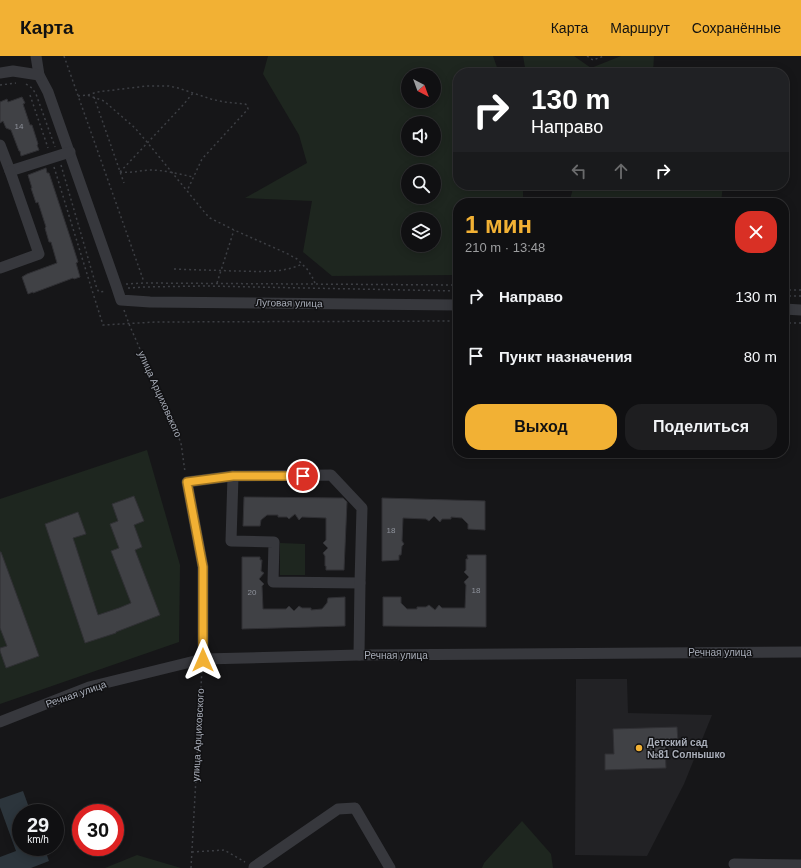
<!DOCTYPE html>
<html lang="ru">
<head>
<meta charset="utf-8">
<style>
  :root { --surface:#101012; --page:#1e1e20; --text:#f1f3f6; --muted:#9c9d9f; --line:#303032; --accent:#f2b134 }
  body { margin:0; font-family:Helvetica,sans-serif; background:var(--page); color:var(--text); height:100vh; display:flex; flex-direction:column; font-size:15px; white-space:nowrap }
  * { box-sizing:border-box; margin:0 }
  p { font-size:13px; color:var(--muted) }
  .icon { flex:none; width:22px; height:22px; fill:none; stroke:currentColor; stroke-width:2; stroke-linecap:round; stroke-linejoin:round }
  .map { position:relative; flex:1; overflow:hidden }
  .details { position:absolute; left:453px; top:142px; width:336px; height:260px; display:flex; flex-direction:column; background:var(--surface); border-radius:16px; box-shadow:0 2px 10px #0003,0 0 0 1px var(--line) }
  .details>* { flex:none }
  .hud { position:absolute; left:453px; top:12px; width:336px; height:122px; border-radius:16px; box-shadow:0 2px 10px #0003,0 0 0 1px var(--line); background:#202124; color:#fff; overflow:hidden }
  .needle { width:26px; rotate:139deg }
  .buttons { position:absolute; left:401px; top:12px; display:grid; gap:8px }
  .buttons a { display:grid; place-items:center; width:40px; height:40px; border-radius:50%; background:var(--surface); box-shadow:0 2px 10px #0003,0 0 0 1px var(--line); font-size:20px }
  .speed { position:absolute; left:12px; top:748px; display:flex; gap:8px; font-size:20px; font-weight:700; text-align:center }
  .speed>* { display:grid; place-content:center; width:52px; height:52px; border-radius:50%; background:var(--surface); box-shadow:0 2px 10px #0003,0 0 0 1px var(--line); line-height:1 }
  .speed small { font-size:10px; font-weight:400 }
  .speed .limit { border:6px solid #d22; background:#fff; color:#111 }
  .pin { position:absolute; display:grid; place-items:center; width:34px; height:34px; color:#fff; margin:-17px; border:2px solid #fff; border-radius:50%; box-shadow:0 1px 4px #0007 }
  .me { position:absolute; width:44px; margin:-22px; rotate:0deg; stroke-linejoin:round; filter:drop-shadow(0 0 3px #0008) }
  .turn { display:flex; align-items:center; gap:14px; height:84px; padding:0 12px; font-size:18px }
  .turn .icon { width:52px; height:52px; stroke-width:2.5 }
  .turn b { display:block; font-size:28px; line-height:34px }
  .lanes { display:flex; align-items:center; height:38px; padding:0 12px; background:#0003; justify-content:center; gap:20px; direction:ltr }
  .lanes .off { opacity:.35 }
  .round { display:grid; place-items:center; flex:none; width:42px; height:42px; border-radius:16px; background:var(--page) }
  .headline { display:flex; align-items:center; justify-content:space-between; height:68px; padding:0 12px }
  h1 { font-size:24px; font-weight:700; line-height:30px; color:var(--accent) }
  .primary-button { display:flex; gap:8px; margin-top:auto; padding:8px 12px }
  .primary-button a { flex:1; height:46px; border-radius:16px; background:var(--accent); color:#111; font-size:16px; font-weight:700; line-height:46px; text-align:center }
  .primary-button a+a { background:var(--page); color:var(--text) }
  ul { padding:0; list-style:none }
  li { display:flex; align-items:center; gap:12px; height:60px; padding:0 12px }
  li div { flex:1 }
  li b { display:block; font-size:15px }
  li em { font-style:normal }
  header { display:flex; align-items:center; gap:24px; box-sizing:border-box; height:56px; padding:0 20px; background:var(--accent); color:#111 }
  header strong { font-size:19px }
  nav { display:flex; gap:22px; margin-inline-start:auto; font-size:14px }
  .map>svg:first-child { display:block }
  .built { fill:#222225 }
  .green { fill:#1e261f; fill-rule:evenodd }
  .water { fill:#2c353c }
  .building { fill:#404145; stroke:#303034 }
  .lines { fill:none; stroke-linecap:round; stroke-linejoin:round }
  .path { stroke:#3d3f44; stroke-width:1.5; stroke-dasharray:2 3; stroke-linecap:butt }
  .minor { stroke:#37383d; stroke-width:11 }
  .route-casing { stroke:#9d7322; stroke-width:10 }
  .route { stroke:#f2b134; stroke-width:7 }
  .poi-dot { fill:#f2b134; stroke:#111113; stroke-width:1.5 }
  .labels { text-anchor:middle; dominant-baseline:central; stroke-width:3; stroke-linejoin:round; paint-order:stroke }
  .number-label { font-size:8px; fill:#8e929b }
  .street-label { font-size:10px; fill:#a8adb8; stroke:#111113 }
  .poi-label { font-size:10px; font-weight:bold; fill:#a8adb8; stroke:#111113; text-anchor:start }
</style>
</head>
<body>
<header>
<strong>Карта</strong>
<nav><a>Карта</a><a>Маршрут</a><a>Сохранённые</a></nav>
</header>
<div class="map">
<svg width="801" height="812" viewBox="0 0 801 812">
  <rect width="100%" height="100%" fill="#161618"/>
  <polygon class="built" points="576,623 627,623 628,657 712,659 684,728 647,800 575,799"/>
  <g class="green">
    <path d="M268 0H493L499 17H458V129H523V147H458V219L332 220 303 196 312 145 245 142 307 107 299 79 263 18ZM408 19H434V45H408ZM408 67H434V93H408ZM408 115H434V141H408ZM408 163H434V189H408Z"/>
    <polygon points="523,0 574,0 591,12 621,0 654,0 653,17 526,17"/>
    <polygon points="574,129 723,129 721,147 569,147"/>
    <polygon points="147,394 180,509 179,586 0,648 0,443"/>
    <polygon points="280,487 305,488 305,519 280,519"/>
    <polygon points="522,765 551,798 553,812 482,812 484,807"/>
    <polygon points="137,799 181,812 105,812"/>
  </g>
  <polygon class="water" points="23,735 31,757 21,757 21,791 44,791 49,805 31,812 0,812 0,801 16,795 0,751 0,743"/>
  <g class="building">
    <polygon points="22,41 25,47 23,48 30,69 32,69 38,88 37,89 39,94 21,100 20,95 19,95 11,74 6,72 3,65 0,67 0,46 7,43 8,46"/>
    <polygon points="46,112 47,117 49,117 72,187 78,206 76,207 80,221 74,223 73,222 33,237 33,236 28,238 22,221 27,218 57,207 51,186 49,186 45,172 46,171 38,146 36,147 31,132 32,132 28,119"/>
    <polygon points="134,440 144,465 134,469 142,491 135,494 160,559 116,576 116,577 85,587 45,468 78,456 86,478 73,482 98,559 119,552 131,547 111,495 119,492 110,468 118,465 112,448"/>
    <polygon points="244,441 343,442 347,446 344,514 326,514 326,510 325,510 325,500 323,497 328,492 323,487 326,484 326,462 302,461 299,464 295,458 289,463 287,461 278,461 278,459 267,459 261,464 260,470 243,470"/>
    <polygon points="382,442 485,445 485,474 468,473 468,468 462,462 451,461 451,463 442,463 440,466 434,460 429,465 426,463 403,462 402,485 404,488 402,490 401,499 399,499 399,504 382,505"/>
    <polygon points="0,496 1,496 39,600 6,612 0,595 0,592 7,590 0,572"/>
    <polygon points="467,499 486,499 486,571 383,570 383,541 401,541 401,547 407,553 417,553 417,551 426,551 429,549 435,554 439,549 442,552 465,552 466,529 464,526 469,521 464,516 466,514 466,503 468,503"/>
    <polygon points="242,501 260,501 260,504 262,504 261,515 264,517 259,523 264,528 262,530 263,553 286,553 289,550 294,555 299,550 302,552 311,552 311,554 322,553 327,547 328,542 345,541 345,570 242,573"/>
    <polygon points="677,671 678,686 665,686 666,712 605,714 605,698 614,698 613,673"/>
  </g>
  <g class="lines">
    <g class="path">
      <polyline points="64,0 144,226"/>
      <polyline points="587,0 593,4 604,0"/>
      <polyline points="26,28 32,32 36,38 55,91"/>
      <polyline points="0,29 16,27"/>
      <polyline points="30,39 48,92"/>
      <polyline points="88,39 97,36 147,30 169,30 178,32 211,43 224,46 245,48 247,49 248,53 202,103 187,135"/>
      <polyline points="78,40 87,39 104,45 135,72 147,86 206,158 210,162 234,174 286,197 297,203 307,213 314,224 315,228"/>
      <polyline points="94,41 124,127"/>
      <polyline points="61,109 97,233 99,236 106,235"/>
      <polyline points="54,111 92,234 103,269 156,266 458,265"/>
      <polyline points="120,116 183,49 193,37"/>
      <path d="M120 116C130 117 139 115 149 114 164 114 179 118 193 121"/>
      <path d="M174 213C194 214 213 214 233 215 255 215 282 218 302 208"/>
      <polyline points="217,227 234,174"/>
      <polyline points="126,228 144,227 458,229"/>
      <polyline points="128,232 145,231 204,230 458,235"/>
      <polyline points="784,234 801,234"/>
      <polyline points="784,240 801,240"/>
      <polyline points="124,254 129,268 181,387 185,416"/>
      <polyline points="784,267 801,267"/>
      <polyline points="192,796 224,794 245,806"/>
      <polyline points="191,812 202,613"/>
    </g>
    <g class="minor">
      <polyline points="36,0 39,19 48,36 116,229 121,244 150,246 458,249"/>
      <polyline points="0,17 13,15 39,19"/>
      <polyline points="0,89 10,115 70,96"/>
      <polyline points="0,212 39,198 10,115"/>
      <polyline points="784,253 801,254"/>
      <polyline points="233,420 231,485 274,486 273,526 360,527"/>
      <polyline points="203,603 203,511 187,426 233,420 331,419 362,452 360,527 359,599"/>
      <polyline points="0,666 89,631 203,603 359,599 801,596"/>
      <polyline points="734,808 801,809"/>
      <polyline points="254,812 254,811 338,753 355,752 390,812"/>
    </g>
  </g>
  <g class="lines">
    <g class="route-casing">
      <polyline id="route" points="203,604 203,511 187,426 233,420 303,420"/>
    </g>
    <use href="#route" class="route"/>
  </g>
  <circle class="poi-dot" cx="639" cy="692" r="4"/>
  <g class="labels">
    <g class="number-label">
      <text x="19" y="70">14</text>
      <text x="391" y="474">18</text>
      <text x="476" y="534">18</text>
      <text x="252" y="536">20</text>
    </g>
    <g class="street-label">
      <text transform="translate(289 247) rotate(1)">Луговая улица</text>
      <text transform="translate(160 338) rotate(66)">улица Арциховского</text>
      <text x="720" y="596">Речная улица</text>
      <text x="396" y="599">Речная улица</text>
      <text transform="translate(76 638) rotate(-19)">Речная улица</text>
      <text transform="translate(198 679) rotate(-87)">улица Арциховского</text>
    </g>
    <g class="poi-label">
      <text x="647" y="686">Детский сад<tspan x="647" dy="12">№81 Солнышко</tspan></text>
    </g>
  </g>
</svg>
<div class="buttons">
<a><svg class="needle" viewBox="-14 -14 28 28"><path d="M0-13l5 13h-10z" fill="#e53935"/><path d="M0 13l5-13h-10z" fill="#9c9d9f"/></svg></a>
<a><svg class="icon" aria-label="sound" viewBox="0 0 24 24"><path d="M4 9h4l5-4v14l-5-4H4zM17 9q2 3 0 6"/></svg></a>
<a><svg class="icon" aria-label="search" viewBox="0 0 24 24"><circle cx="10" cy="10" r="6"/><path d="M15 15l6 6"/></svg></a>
<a><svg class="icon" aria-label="layers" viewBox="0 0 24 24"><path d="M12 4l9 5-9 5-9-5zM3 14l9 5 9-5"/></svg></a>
</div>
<div class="speed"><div>29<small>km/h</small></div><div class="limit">30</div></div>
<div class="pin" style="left:303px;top:420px;background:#d93025"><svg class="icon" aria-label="arrive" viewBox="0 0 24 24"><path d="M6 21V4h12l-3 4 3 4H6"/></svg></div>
<svg class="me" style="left:203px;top:604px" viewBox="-20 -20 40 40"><path d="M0-17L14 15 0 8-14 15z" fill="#f2b134" stroke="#fff" stroke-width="4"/></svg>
<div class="hud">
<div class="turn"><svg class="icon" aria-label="right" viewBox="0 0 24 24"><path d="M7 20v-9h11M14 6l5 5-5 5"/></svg><div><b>130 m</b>Направо</div></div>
<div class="lanes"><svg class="icon off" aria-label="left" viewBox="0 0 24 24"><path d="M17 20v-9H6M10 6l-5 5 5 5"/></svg><svg class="icon off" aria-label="ahead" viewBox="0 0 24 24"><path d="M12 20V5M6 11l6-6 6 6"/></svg><svg class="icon" aria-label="right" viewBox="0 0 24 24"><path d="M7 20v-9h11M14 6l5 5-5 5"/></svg></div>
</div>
<section class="details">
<div class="headline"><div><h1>1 мин</h1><p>210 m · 13:48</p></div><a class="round" style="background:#d93025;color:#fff"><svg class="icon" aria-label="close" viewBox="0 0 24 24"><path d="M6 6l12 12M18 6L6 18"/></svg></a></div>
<ul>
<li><svg class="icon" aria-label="right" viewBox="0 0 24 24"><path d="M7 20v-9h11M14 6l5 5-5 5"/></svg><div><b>Направо</b></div><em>130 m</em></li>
<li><svg class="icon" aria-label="arrive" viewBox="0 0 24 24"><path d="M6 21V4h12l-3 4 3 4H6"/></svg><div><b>Пункт назначения</b></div><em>80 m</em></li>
</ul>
<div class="primary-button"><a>Выход</a><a>Поделиться</a></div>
</section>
</div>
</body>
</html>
